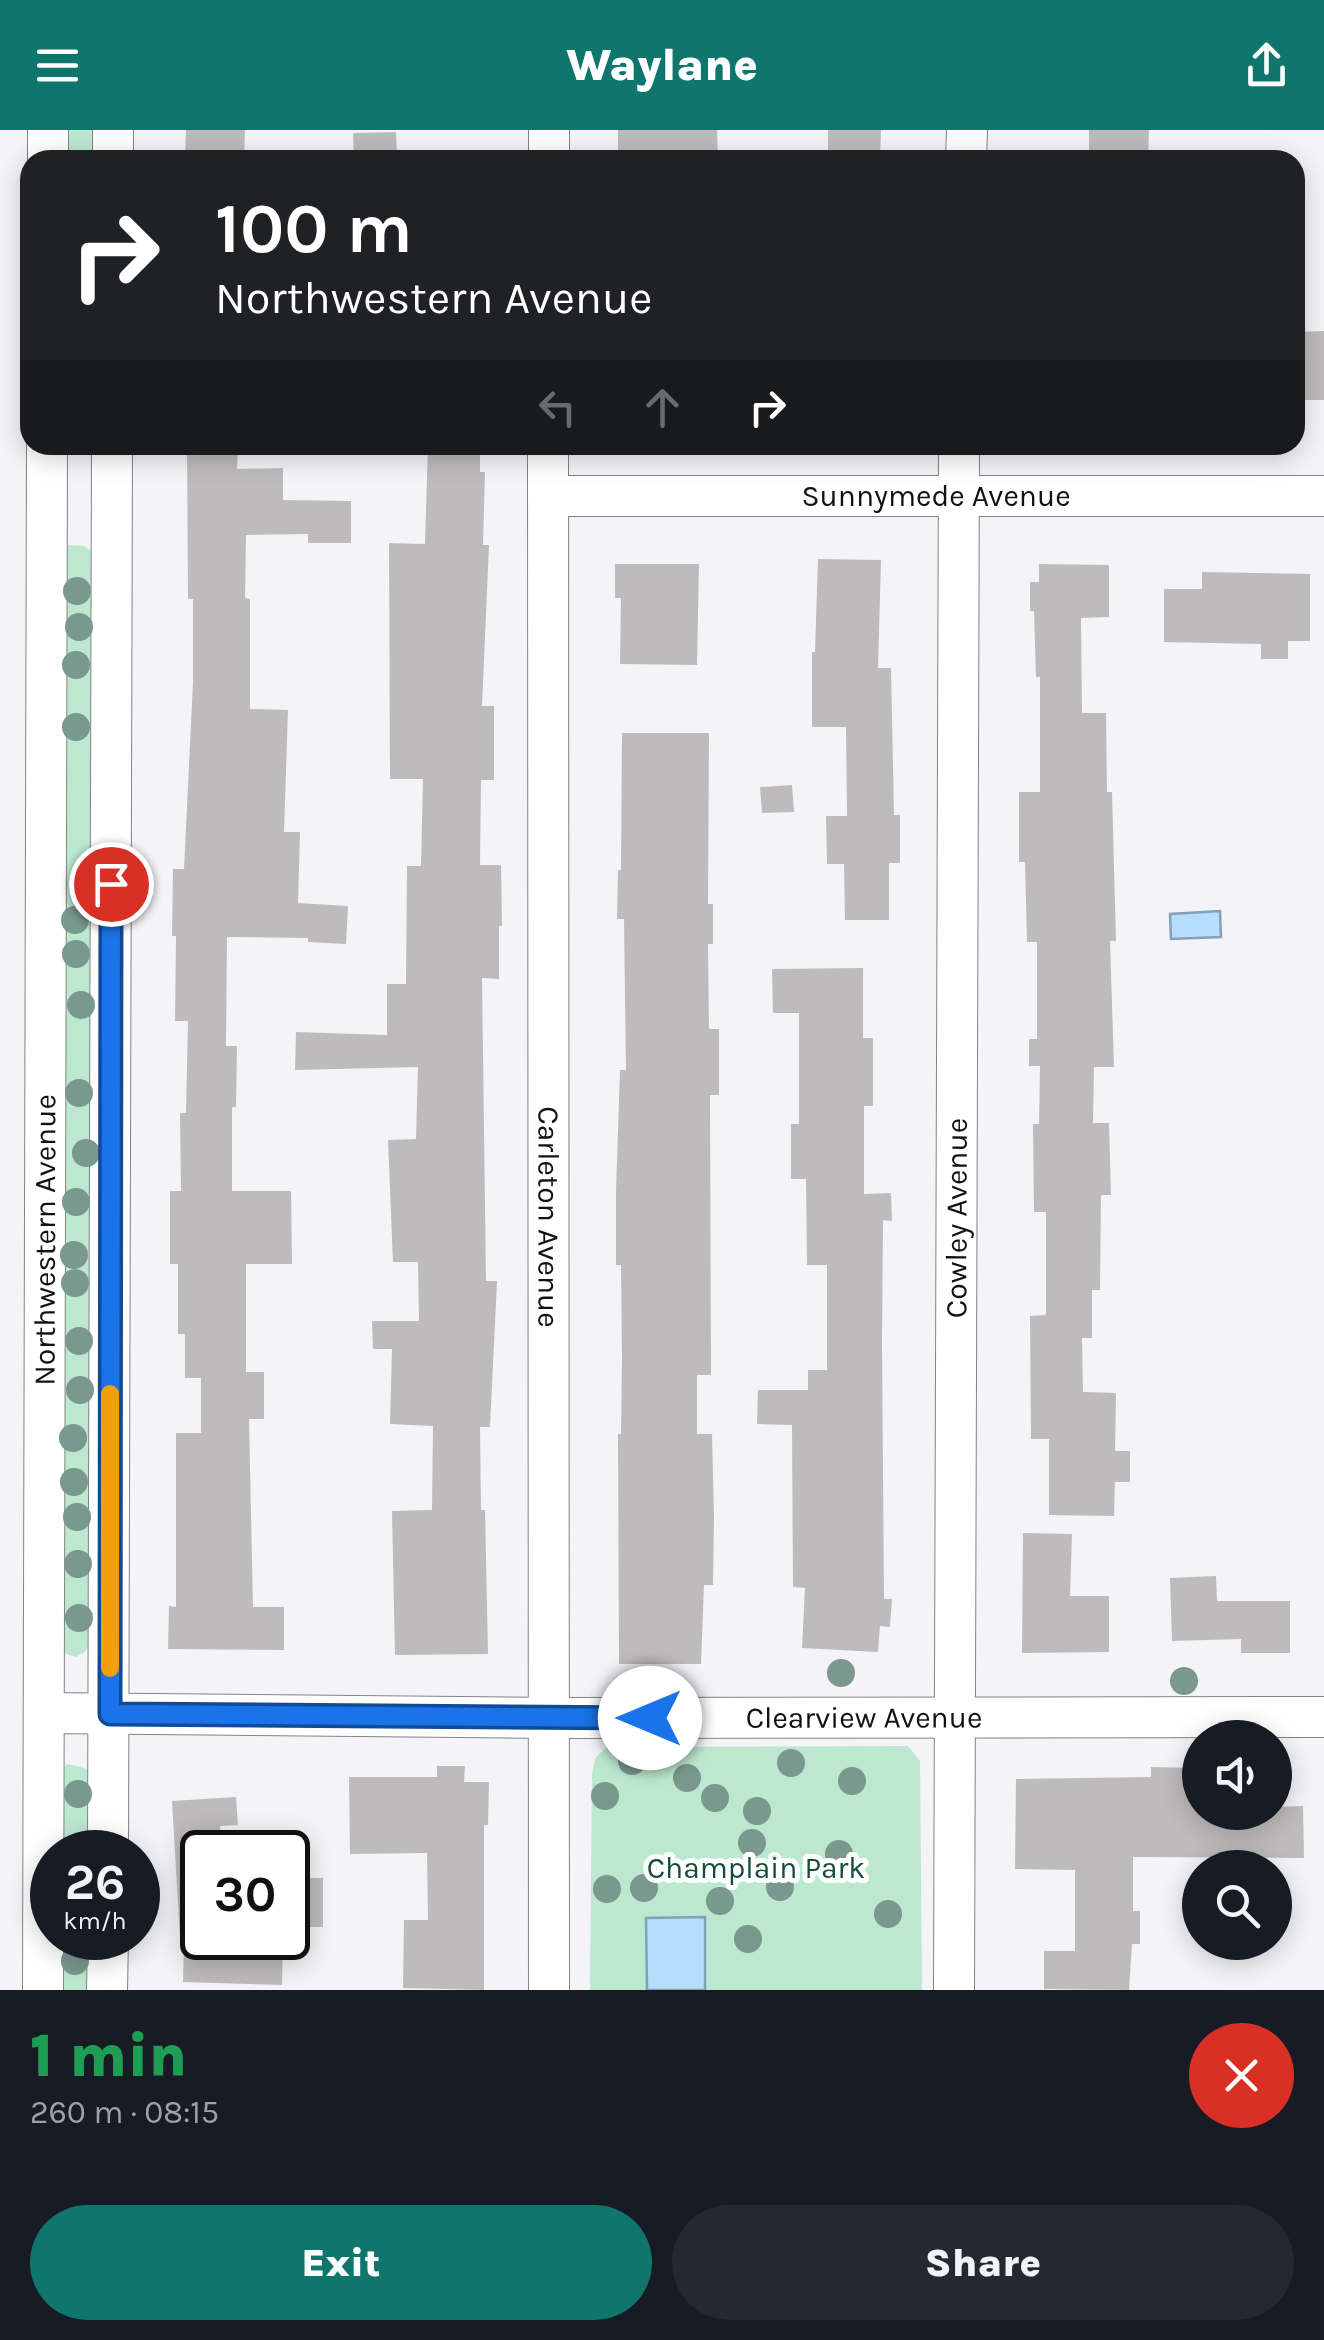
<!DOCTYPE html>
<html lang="en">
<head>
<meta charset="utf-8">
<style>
  :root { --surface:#171b24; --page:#242831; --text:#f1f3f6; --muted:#9ea1a6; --accent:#0f766e }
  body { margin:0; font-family:Karla,sans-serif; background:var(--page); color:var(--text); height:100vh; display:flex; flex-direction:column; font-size:38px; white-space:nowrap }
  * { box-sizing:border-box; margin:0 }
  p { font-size:32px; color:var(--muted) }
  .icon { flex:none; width:55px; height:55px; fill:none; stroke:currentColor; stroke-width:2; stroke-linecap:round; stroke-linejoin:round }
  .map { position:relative; height:1860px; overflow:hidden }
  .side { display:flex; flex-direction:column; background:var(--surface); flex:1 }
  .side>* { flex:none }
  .guide { position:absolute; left:20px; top:20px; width:1285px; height:305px; border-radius:30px; box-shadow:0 5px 25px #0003; background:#202124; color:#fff; overflow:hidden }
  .fabs { position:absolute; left:1182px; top:1590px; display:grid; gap:20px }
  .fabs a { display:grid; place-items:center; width:110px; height:110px; border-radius:50%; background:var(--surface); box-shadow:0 5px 25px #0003; font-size:50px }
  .speed { position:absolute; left:30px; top:1700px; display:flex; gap:20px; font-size:50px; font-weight:700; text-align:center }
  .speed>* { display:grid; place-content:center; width:130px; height:130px; border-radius:50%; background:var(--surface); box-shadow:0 5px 25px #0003; line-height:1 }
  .speed small { font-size:25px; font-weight:400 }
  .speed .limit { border:5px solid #111; border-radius:15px; background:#fff; color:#111 }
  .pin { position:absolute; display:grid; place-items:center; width:85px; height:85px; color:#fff; margin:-42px; border:5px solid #fff; border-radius:50%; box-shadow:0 2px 10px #0007 }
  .me { position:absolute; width:110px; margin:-55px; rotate:270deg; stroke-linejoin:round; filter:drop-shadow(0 0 8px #0008) }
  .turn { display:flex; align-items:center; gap:35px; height:210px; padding:0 30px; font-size:45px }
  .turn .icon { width:130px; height:130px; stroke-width:2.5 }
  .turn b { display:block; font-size:70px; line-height:85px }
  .lanes { display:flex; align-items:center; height:95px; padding:0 30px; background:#0003; justify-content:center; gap:50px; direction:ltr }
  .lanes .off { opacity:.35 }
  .round { display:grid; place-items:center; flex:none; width:105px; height:105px; border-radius:52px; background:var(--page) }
  .head { display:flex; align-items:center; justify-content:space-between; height:170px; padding:0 30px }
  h1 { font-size:60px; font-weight:800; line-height:75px; color:#1e9e55 }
  .cta { display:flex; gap:20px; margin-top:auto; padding:20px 30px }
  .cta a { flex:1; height:115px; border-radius:60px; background:var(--accent); color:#fff; font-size:40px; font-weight:800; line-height:115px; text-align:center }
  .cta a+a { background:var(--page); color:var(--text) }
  header { display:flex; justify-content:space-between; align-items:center; height:130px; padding:0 30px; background:var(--accent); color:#fff; font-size:45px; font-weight:800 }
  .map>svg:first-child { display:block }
  .green { fill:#bce8d0 }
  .water { fill:#b6defc; stroke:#84a0b6; stroke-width:2.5 }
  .building { fill:#bebbbc }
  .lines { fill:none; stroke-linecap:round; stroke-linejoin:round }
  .minor-casing { stroke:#838285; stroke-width:42 }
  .minor { stroke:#fff; stroke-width:40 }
  .tree { fill:#7a988d }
  .route-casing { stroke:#114b97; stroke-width:25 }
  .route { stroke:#1a73e8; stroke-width:18 }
  .slow { stroke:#f59e0b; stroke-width:18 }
  .labels { text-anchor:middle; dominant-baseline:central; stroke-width:10; stroke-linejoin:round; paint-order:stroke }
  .street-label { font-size:30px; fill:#111112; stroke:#fff }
  .park-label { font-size:30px; fill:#164d36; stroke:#fff }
</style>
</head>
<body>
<header><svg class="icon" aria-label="menu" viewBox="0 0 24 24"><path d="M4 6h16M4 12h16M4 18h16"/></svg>Waylane<svg class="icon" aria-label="share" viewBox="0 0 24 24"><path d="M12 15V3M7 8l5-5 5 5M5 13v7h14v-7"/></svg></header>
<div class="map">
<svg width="1324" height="1860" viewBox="0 0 1324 1860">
  <rect width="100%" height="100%" fill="#f4f3f7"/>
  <g class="green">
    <polygon points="60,0 96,0 95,30 60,30"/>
    <polygon points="67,415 84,416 94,423 91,1512 85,1522 76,1527 66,1524 57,1513 59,424"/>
    <polygon points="908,1616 920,1631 922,1860 590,1860 592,1644 595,1628 607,1617"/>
    <polygon points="68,1634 84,1638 95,1647 94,1722 55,1722 55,1646"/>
    <rect x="55" y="1808" width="38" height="52"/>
  </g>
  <g class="water">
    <polygon points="1220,781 1221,807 1171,809 1170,784"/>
    <polygon points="705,1787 705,1860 647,1860 646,1788"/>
  </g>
  <g class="building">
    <polygon points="186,0 245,0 244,30 185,30"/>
    <polygon points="618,0 717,0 718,30 618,30"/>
    <polygon points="828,0 881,0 880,30 828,30"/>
    <polygon points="1089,0 1149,0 1148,30 1089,30"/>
    <polygon points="396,2 397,30 354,30 353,3"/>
    <polygon points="1324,201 1324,270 1295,270 1295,202"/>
    <polygon points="187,315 238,315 237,339 283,338 283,370 351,371 351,413 308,413 308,404 246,405 245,468 250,469 250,579 288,580 284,702 300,702 298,773 348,776 346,814 308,812 308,808 227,807 226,916 237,916 236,977 232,977 232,1061 291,1061 292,1134 246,1134 246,1242 264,1242 264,1289 249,1289 253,1477 284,1477 284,1520 168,1519 169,1476 176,1477 176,1303 201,1303 201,1248 185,1248 185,1204 178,1204 178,1134 170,1134 170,1061 181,1061 180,983 186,983 188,891 175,891 176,806 172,806 173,739 184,739 193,552 193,469 188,469"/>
    <polygon points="428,315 480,315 480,342 485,342 483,415 489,415 482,576 494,576 494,650 481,650 480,735 501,735 502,796 499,796 499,849 482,848 486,1151 497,1151 490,1297 480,1297 481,1380 485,1380 488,1524 395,1525 392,1381 432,1380 433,1296 390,1294 392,1219 373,1219 372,1191 419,1191 418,1132 393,1132 388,1010 416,1009 418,937 295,940 296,902 387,905 387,854 406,854 407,736 421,736 423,649 390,649 389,413 425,414"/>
    <polygon points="818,429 881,430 878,538 891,538 894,685 900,685 900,733 889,733 889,790 845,790 844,734 827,734 826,686 847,686 846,597 812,597 812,522 815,522"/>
    <polygon points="615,434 699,434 697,535 620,534 621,468 615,468"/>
    <polygon points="1039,434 1109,435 1109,487 1081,488 1082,583 1106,583 1107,662 1112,662 1116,811 1110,811 1114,937 1094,937 1093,993 1109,993 1111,1065 1101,1065 1100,1160 1092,1160 1092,1208 1082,1208 1083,1262 1116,1263 1115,1321 1130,1321 1130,1352 1115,1352 1114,1386 1049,1385 1049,1309 1031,1309 1030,1186 1046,1185 1046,1082 1034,1082 1033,994 1039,994 1040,936 1029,936 1029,909 1037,909 1037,812 1027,812 1025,732 1019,732 1019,662 1040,662 1040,547 1036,547 1034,481 1030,481 1030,452 1039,452"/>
    <polygon points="1202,442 1310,444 1310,511 1288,511 1288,529 1261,529 1261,514 1164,512 1164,459 1202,459"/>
    <polygon points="622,603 709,603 708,774 713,774 713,814 708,814 709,899 719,899 719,965 710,965 711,1245 697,1245 697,1304 712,1304 714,1386 713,1455 704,1455 701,1534 619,1534 618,1304 621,1304 622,1227 621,1135 616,1135 616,1061 620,940 626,940 624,789 617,789 618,740 621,740"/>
    <polygon points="792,655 794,682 762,683 760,657"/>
    <polygon points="863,838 863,908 873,908 873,976 864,976 864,1064 891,1063 892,1091 883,1090 882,1212 884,1469 892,1469 890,1497 880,1496 878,1522 802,1518 805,1458 793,1457 792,1295 757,1294 758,1260 808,1260 808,1240 827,1240 827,1135 807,1135 806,1049 791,1049 791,994 799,994 799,883 773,883 772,839"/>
    <polygon points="1023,1403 1072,1404 1070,1466 1109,1466 1109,1522 1022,1523"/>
    <polygon points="1216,1446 1217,1471 1290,1471 1290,1523 1241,1523 1241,1509 1172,1511 1170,1448"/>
    <polygon points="437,1636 465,1636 464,1652 489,1652 488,1695 484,1695 484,1860 403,1858 404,1790 428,1790 427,1723 350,1724 349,1647 437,1647"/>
    <polygon points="1151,1637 1200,1638 1200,1682 1275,1682 1275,1677 1303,1676 1304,1728 1133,1727 1133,1781 1140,1781 1140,1814 1132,1814 1129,1860 1044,1859 1044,1821 1075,1821 1075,1740 1015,1739 1016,1649 1151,1647"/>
    <polygon points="236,1667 238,1695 220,1696 222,1722 202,1722 202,1807 180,1807 172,1671"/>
    <rect x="288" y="1748" width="35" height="49"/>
    <polygon points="184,1808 283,1808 282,1855 183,1852"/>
  </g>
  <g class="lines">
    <g class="minor-casing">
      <g id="minor">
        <polyline points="48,0 48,30"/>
        <polyline points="113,30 113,0"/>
        <polyline points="549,30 549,0"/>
        <polyline points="966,30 967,0"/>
        <path id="s1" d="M548 315 549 1860"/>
        <path id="s2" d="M548 366H1324"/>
        <path id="s3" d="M44 1583 549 1588 1324 1587"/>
        <polyline points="108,1722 112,315"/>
        <path id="s4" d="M43 1860 47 315"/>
        <polyline points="107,1860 108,1808"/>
        <path id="s5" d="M954 1860 959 315"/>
      </g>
    </g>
    <use href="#minor" class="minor"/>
  </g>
  <g class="tree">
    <circle cx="77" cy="461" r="14"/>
    <circle cx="79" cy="497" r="14"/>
    <circle cx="76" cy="535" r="14"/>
    <circle cx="76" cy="597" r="14"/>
    <circle cx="75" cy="790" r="14"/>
    <circle cx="76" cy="824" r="14"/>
    <circle cx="81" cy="875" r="14"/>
    <circle cx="79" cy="963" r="14"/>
    <circle cx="86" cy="1023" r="14"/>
    <circle cx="76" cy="1072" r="14"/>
    <circle cx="74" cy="1125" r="14"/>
    <circle cx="75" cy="1153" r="14"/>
    <circle cx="79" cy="1211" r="14"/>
    <circle cx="80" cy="1260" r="14"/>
    <circle cx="73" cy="1308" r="14"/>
    <circle cx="74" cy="1352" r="14"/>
    <circle cx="77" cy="1387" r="14"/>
    <circle cx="78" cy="1434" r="14"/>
    <circle cx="79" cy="1488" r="14"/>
    <circle cx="841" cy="1543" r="14"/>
    <circle cx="1184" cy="1551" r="14"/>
    <circle cx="632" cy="1631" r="14"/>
    <circle cx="791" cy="1633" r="14"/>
    <circle cx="687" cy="1648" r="14"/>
    <circle cx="852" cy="1651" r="14"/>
    <circle cx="78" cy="1664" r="14"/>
    <circle cx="605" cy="1666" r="14"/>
    <circle cx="715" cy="1668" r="14"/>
    <circle cx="757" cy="1681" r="14"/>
    <circle cx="752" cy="1713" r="14"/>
    <circle cx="839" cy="1724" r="14"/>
    <circle cx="780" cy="1757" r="14"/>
    <circle cx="644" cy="1758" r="14"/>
    <circle cx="607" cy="1759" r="14"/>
    <circle cx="720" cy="1771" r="14"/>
    <circle cx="888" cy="1784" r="14"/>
    <circle cx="748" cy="1809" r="14"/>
    <circle cx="75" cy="1831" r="14"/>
  </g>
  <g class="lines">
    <g class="route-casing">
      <polyline id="route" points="111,754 110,1584 650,1588"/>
    </g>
    <use href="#route" class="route"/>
    <polyline class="slow" points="110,1538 110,1264"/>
  </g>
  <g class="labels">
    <g class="street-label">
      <text stroke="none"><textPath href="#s2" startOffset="388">Sunnymede Avenue</textPath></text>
      <text stroke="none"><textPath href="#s1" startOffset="772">Carleton Avenue</textPath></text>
      <text stroke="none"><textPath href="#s5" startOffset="772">Cowley Avenue</textPath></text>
      <text stroke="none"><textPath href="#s4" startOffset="750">Northwestern Avenue</textPath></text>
      <text stroke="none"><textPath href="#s3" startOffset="820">Clearview Avenue</textPath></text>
    </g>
    <g class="park-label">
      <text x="756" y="1738">Champlain Park</text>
    </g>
  </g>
</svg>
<div class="fabs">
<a><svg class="icon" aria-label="sound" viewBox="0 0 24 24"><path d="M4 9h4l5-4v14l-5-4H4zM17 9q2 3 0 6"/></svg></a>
<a><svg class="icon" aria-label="search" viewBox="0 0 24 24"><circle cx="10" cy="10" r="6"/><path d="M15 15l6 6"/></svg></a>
</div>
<div class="speed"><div>26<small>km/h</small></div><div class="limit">30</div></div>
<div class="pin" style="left:111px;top:754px;background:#d93025"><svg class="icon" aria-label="arrive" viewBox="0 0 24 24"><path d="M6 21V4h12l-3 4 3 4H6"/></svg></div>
<svg class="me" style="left:650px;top:1588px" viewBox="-20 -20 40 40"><circle r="19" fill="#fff"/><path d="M0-13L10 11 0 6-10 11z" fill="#1a73e8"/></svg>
<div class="guide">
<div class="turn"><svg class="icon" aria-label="right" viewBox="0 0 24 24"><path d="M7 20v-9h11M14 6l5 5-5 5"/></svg><div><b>100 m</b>Northwestern Avenue</div></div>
<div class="lanes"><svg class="icon off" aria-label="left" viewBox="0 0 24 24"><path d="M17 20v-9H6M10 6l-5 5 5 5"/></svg><svg class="icon off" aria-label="ahead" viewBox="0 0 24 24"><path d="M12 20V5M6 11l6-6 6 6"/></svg><svg class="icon" aria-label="right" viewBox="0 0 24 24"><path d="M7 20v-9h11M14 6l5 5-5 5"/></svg></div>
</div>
</div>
<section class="side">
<div class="head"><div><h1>1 min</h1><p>260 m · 08:15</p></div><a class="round" style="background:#d93025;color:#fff"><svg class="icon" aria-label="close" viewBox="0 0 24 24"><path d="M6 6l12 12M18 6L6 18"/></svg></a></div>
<div class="cta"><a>Exit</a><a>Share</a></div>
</section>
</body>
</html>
